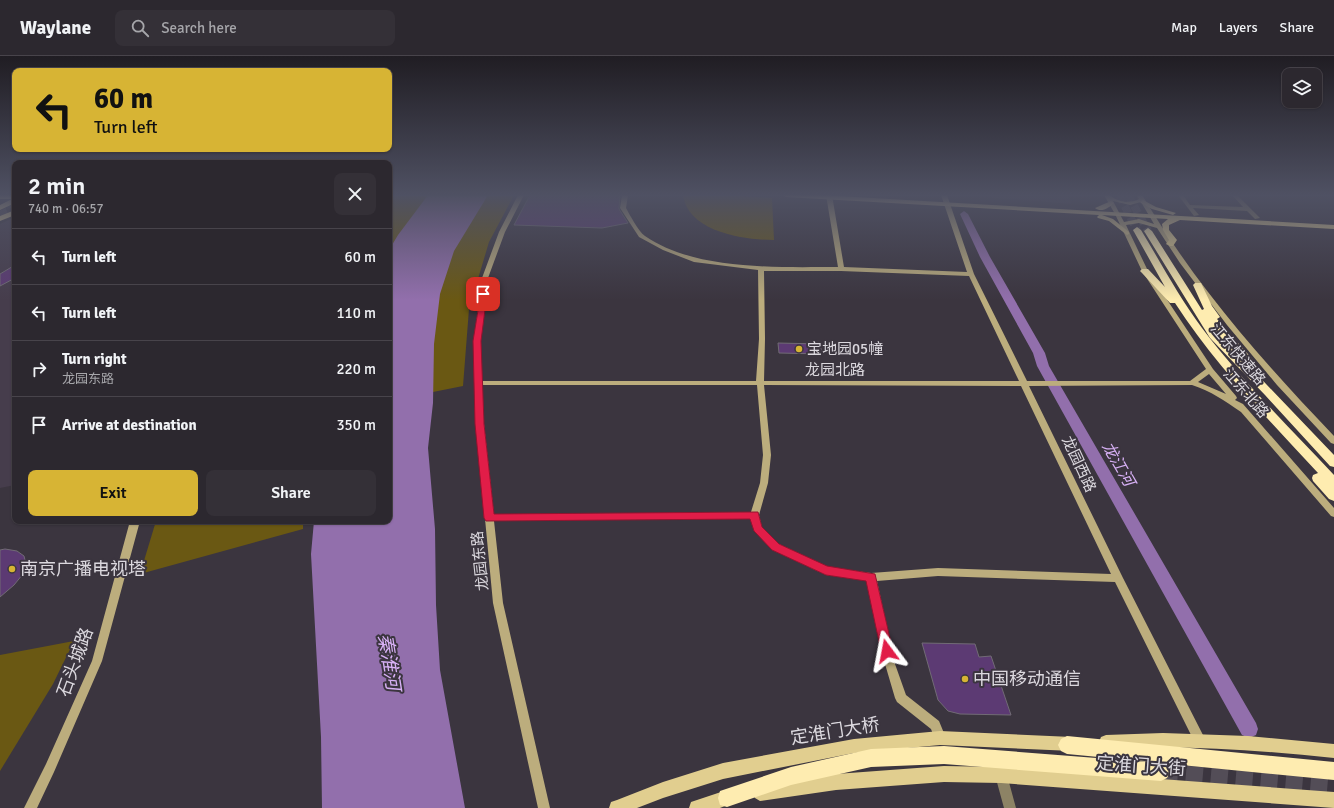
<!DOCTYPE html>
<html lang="en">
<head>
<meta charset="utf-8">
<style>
  :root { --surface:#2c282f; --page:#343037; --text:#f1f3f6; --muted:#a6a6aa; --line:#48444b; --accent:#d7b434 }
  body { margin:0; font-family:Signika,"Noto Sans SC",sans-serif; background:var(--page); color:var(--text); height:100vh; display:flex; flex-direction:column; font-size:15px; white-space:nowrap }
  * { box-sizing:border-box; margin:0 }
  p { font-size:13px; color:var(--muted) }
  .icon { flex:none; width:22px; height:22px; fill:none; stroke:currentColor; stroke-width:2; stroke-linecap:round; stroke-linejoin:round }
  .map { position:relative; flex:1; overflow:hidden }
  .details { position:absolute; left:12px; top:104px; width:380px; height:364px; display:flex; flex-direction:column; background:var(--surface); border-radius:8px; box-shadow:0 1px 3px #0004,0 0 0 1px var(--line) }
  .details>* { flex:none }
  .hud { position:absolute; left:12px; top:12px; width:380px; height:84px; border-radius:8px; box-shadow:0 1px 3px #0004,0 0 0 1px var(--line); background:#d7b434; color:#111; overflow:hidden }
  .buttons { position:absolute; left:1282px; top:12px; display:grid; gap:8px }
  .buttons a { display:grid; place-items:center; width:40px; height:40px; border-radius:8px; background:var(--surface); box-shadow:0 1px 3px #0004,0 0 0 1px var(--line); font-size:20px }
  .pin { position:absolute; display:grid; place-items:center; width:34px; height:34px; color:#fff; margin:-17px; border-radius:8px; box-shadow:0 2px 6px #0006 }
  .me { position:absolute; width:44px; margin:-22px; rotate:347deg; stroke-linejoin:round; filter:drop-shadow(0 0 3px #0008) }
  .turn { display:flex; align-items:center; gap:14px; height:84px; padding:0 16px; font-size:18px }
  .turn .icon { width:52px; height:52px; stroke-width:2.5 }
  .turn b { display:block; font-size:28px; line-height:34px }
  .round { display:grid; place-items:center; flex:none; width:42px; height:42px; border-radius:8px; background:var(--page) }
  .overview { display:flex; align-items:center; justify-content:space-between; height:68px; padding:0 16px }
  h1 { font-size:24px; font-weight:600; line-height:30px }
  .primary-button { display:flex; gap:8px; margin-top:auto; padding:8px 16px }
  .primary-button a { flex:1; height:46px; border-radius:8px; background:var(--accent); color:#111; font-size:16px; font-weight:600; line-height:46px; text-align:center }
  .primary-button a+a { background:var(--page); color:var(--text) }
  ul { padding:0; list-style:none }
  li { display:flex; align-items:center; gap:12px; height:56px; padding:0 16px; border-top:1px solid var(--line) }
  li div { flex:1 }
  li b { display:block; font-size:15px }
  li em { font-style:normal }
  header { display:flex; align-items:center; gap:24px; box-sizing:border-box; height:56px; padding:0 20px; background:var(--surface); border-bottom:1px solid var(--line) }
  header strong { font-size:19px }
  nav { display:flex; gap:22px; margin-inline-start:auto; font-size:14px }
  .search { width:280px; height:36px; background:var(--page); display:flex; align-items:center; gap:10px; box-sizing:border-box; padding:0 14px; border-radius:8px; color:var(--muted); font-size:15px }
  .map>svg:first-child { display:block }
  .built { fill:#463d4c }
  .green { fill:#6a5813 }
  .water { fill:#926fac }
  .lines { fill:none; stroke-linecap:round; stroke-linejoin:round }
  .river { fill:#926fac; fill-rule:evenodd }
  .building { fill:#5c3a73; stroke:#716b75 }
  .highway-tunnel-far1 { stroke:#534d57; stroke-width:8; stroke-dasharray:8 4.5; stroke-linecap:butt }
  .highway-tunnel { stroke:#534d57; stroke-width:17; stroke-dasharray:17 8; stroke-linecap:butt }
  .street { fill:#8d8365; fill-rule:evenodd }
  .secondary { fill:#bcad7d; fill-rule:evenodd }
  .primary { fill:#e1ce8f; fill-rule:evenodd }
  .highway { fill:#feecb0; fill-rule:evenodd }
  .route { fill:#e11d48; stroke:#92132f }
  .poi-dot { fill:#d7b434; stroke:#3b353f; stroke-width:1.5 }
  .labels { text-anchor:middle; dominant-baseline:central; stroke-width:4; stroke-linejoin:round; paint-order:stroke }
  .poi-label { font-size:15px; fill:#dbd8de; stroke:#3b353f; text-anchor:start }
  .street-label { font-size:15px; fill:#dbd8de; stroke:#3b353f }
  .water-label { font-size:16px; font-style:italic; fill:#d8b1f6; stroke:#3b353f }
  .near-poi-label { font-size:18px; fill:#dbd8de; stroke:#3b353f; text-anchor:start }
  .near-street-label { font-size:18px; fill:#dbd8de; stroke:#3b353f }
  .near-water-label { font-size:19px; font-style:italic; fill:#d8b1f6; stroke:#3b353f }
</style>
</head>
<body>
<header>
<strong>Waylane</strong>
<div class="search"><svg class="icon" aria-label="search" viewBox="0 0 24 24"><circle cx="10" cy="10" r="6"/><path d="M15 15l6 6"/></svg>Search here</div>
<nav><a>Map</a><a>Layers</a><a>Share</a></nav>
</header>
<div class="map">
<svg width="1334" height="752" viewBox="0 0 1334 752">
  <rect width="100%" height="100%" fill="#3b353f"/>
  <g class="built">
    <polygon points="958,139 1094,139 1092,141 1069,141 1071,148"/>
    <polygon points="15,161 15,429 0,432 0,168"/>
  </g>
  <g class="green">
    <polygon points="389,139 514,139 489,186 469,253 463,330 433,336 389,319 389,197 394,187 389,194"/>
    <path d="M683 139H725L772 142 774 184C744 184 688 176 683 139Z"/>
    <polygon points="156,465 303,465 303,473 140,518"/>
    <polygon points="74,585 53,628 0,715 0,599"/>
  </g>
  <polygon class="water" points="428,139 488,139 454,195 440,238 434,288 433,347 428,392 435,473 436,549 440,614 465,752 322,752 321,681 311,498 314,465 389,465 389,194 398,179"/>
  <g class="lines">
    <polygon class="river" points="964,155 968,158 990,201 1045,297 1049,310 1256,667 1258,673 1256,679 1249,682 1242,679 1037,310 1033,297 980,201 960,158"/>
  </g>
  <g class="building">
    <polygon points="530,139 620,139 619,153 628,167 602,172 514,169"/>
    <polygon points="15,209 15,222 0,230 0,218"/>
    <polygon points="778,287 820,288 822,298 779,297"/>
    <polygon points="5,493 17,495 24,500 26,508 23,518 14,529 0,541 0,494"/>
    <polygon points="922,587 975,588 979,601 991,600 1011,659 960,658 948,655 938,644"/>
  </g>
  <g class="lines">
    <g class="highway-tunnel-far1">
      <polyline points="1119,139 1137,174"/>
      <polyline points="1128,139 1148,175"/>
      <polyline points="0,159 15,152"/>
    </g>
    <polyline class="highway-tunnel" points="1161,716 1334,731"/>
    <g class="street">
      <polygon points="1178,139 1183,139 1190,149 1243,151 1232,139 1237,139 1260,162 1255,163 1247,155 1193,152 1199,159 1194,160"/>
      <polygon points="1001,713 1005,715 1007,719 1016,752 1004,752 995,719 997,715"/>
    </g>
    <g class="secondary">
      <path d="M518 139H524L505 176 488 222 480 285 482 325H756L759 283 758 214 694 206 663 194 639 181 620 152 622 139H628L626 152C630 159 638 175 645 180 696 215 778 211 838 211L826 139H832L844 211 967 216 941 139H947L974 218 1027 325H1190L1206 313 1142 215 1115 158 1104 139H1110C1117 146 1130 148 1139 143L1136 139H1142C1162 172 1184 205 1208 236 1247 287 1290 334 1334 380V388L1331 387 1277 329 1227 269 1180 207 1157 172 1139 167 1126 169 1148 215 1213 313 1236 340 1237 342 1235 344 1243 348 1334 452V461L1331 460 1241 356C1225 345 1211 335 1192 329L1029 330 1123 522 1203 679 1205 683 1203 687 1199 689 1195 687 1115 526 938 520 877 525 895 608 906 639 939 665 946 682 944 686 940 688 936 686 931 673 897 646 895 642 885 608 867 524 826 519 773 494 755 475 751 462 494 465 503 547 550 752H538L493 547 476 368 474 285 482 222 499 176ZM1113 145 1130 149 1141 146 1154 168 1139 163 1124 166ZM764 215H841L969 220 1019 325H764L765 283ZM1209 318 1226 338 1198 326ZM482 329H757L763 399 760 427 751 456 494 459 484 368ZM764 329 1021 330 1111 518 938 512 871 517 827 511 779 488 762 472 759 459 768 427 771 399Z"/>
      <polygon points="130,465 140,465 102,605 54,716 37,752 24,752 46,708 92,605"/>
    </g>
    <g class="primary">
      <polygon points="0,139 15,139 15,147 0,154 0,149 12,143 0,143"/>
      <polygon points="783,139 821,139 1334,169 1334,173 1180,164 1169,169 1169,174 1177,184 1173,190 1170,190 1166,188 1169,184 1163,174 1162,168 1168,163 1102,159 1113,163 1129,176 1129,178 1127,179 1109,165 1098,162 1097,161 1099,159 786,141"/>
      <polygon points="1143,144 1156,151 1176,157 1173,159 1152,153 1141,147 1140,146"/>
      <path d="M1111 145 1114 147C1109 152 1101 157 1095 152Z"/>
      <polygon points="15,154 15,159 0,165 0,160"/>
      <polygon points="940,675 1072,681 1077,683 1079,688 1077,693 1072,695 940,689 854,697 723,723 663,742 637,752 609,752 611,746 617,744 663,726 723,707 854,683"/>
      <path d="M1163 677 1248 680 1334 688V702C1258 694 1182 689 1106 693L1101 691 1099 686 1101 681 1106 679Z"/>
      <polygon points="944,710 1001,711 1334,736 1334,752 1001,727 944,726 836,734 760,745 755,742 752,737 755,732 760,729 836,718"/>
      <polygon points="730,733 735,736 738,741 735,746 720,752 689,752 691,746"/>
    </g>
    <g class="highway">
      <path d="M1137 171 1141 174C1161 207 1179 241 1202 272 1242 325 1289 371 1334 419V445L1329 443 1313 425 1312 422 1313 419 1318 417C1268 363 1216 310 1175 247H1170L1142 217 1140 215 1142 213H1148L1165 231 1133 174Z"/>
      <polygon points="1148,172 1152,175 1202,254 1204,253 1193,229 1195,227 1201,227 1212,250 1220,261 1217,263 1254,305 1253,307 1247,308 1334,399 1334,411 1330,410 1265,339 1210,282 1144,175"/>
      <polygon points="1067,680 1334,706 1334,724 1161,707 1167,710 1170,716 1167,722 1161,725 944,708 871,711 791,729 727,751 720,749 718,742 720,735 791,711 871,693 944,690 1161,707 1067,698 1061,695 1058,689 1061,683"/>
    </g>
  </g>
  <linearGradient id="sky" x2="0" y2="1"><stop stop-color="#201d23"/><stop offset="0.57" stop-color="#4f5163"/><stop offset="1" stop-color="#4f5163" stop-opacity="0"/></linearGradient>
  <rect width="1334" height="244" fill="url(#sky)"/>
  <polygon class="route" points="481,236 486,236 487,238 481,285 484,368 494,458 758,456 762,471 779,488 827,510 875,518 893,595 891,599 887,601 883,599 881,595 866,525 826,519 772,494 754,475 750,463 486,465 484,462 475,368 473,285"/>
  <g class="poi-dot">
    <circle cx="799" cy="293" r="4"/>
    <circle cx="12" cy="513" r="4"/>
    <circle cx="965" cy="623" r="4"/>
  </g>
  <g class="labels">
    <g class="poi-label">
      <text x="807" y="293">宝地园05幢</text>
    </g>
    <g class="street-label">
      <text transform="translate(1238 298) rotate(50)">江东快速路</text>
      <text x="835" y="314">龙园北路</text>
      <text transform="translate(1246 337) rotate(49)">江东北路</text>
      <text transform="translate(1079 408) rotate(65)">龙园西路</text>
      <text transform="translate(480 505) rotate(-96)">龙园东路</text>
    </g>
    <g class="water-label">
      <text transform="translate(1118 408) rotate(60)">龙江河</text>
    </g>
    <g class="near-poi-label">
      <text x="20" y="513">南京广播电视塔</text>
      <text x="973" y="623">中国移动通信</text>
    </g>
    <g class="near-street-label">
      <text transform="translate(75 606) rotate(-70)">石头城路</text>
      <text transform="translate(835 675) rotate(-9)">定淮门大桥</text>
      <text transform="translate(1141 710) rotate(4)">定淮门大街</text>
    </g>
    <g class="near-water-label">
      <text transform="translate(389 606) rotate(81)">秦淮河</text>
    </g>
  </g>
</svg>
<div class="buttons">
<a><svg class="icon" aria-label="layers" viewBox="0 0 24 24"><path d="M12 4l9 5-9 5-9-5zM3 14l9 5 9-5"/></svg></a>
</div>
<div class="pin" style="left:483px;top:238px;background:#d93025"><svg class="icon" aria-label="arrive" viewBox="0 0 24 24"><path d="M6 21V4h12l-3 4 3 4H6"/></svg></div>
<svg class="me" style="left:887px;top:595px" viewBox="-20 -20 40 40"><path d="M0-17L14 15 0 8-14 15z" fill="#e11d48" stroke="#fff" stroke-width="4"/></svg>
<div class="hud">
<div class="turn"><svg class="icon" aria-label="left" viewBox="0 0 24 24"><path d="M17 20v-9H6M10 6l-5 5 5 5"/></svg><div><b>60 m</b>Turn left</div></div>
</div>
<section class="details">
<div class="overview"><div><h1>2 min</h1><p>740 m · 06:57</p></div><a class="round"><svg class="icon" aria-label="close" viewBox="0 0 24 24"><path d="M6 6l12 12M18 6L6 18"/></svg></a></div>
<ul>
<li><svg class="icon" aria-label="left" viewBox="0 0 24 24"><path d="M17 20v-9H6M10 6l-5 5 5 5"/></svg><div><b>Turn left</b></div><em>60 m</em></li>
<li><svg class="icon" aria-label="left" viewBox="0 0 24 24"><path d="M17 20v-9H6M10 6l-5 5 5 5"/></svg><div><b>Turn left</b></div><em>110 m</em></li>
<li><svg class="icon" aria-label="right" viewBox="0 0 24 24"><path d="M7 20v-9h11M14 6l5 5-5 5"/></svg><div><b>Turn right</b><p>龙园东路</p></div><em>220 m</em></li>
<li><svg class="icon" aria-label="arrive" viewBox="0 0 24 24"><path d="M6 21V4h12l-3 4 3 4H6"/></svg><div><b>Arrive at destination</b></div><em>350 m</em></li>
</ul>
<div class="primary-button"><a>Exit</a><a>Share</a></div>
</section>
</div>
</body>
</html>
